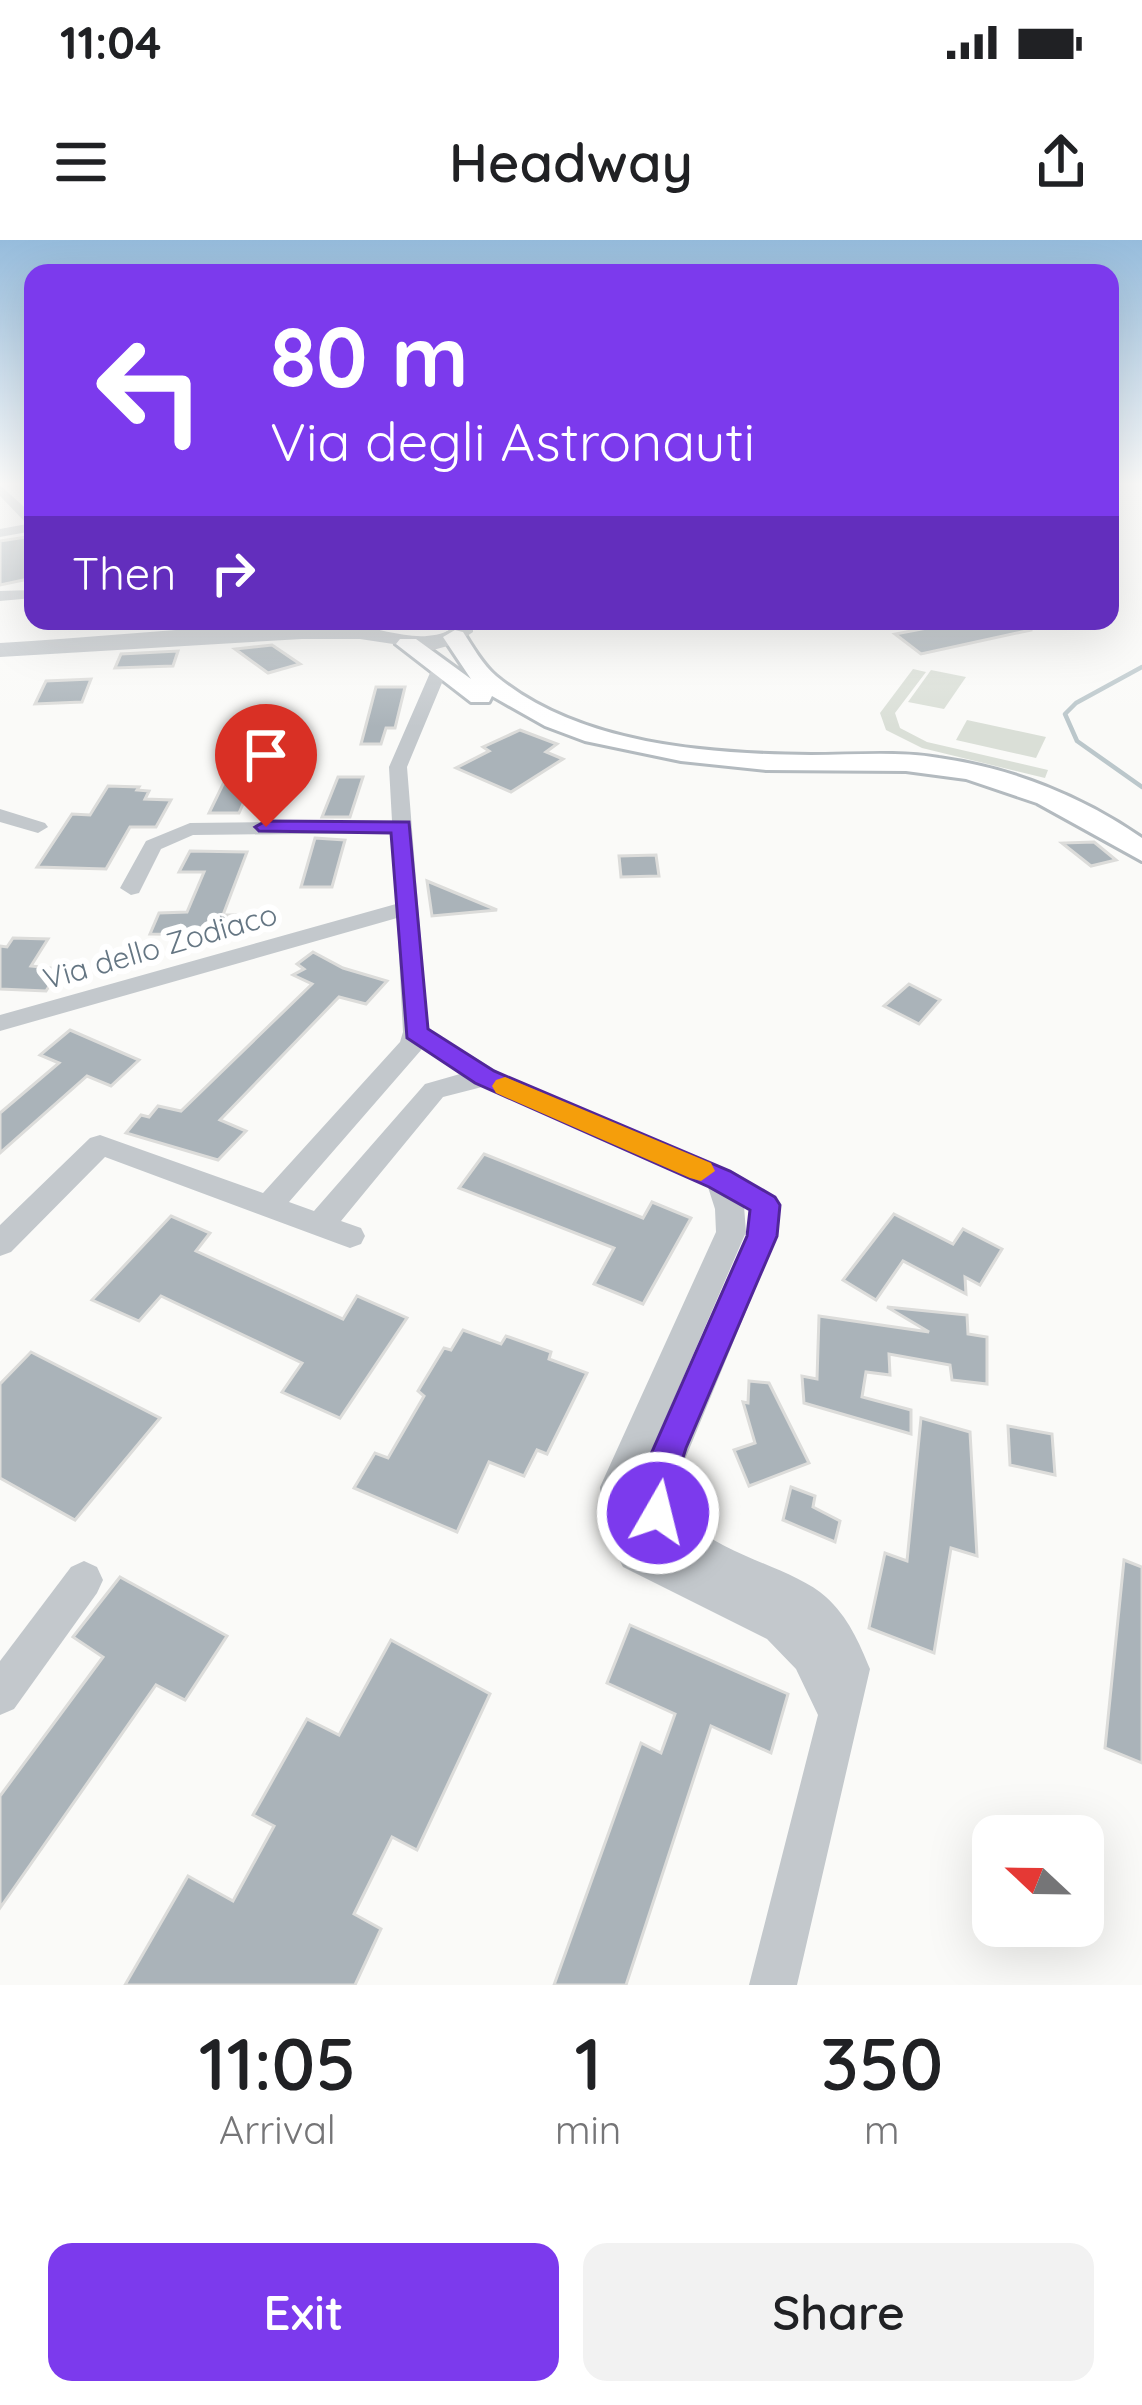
<!DOCTYPE html>
<html lang="en">
<head>
<meta charset="utf-8">
<style>
  :root { --surface:#fff; --page:#f2f2f2; --text:#202124; --muted:#757577; --accent:#7c3aed }
  body { margin:0; font-family:Quicksand,sans-serif; background:var(--page); color:var(--text); height:100vh; display:flex; flex-direction:column; font-size:45px; white-space:nowrap }
  * { box-sizing:border-box; margin:0 }
  p { font-size:39px; color:var(--muted) }
  .icon { flex:none; width:66px; height:66px; fill:none; stroke:currentColor; stroke-width:2; stroke-linecap:round; stroke-linejoin:round }
  .map { position:relative; height:1745px; overflow:hidden }
  .panel { display:flex; flex-direction:column; background:var(--surface); flex:1 }
  .panel>* { flex:none }
  .top-card { position:absolute; left:24px; top:24px; width:1095px; height:366px; border-radius:24px; box-shadow:0 12px 48px #0002; background:#7c3aed; color:#fff; overflow:hidden }
  .needle { width:78px; rotate:292deg }
  .controls { position:absolute; left:972px; top:1575px; display:grid; gap:24px }
  .controls a { display:grid; place-items:center; width:132px; height:132px; border-radius:24px; background:var(--surface); box-shadow:0 12px 48px #0002; font-size:60px }
  .pin { position:absolute; display:grid; place-items:center; width:102px; height:102px; color:#fff; margin:-123px -51px; border-radius:50% 50% 50% 0; rotate:-45deg; box-shadow:0 0 12px #0007 }
  .pin .icon { rotate:45deg }
  .me { position:absolute; width:132px; margin:-66px; rotate:8deg; stroke-linejoin:round; filter:drop-shadow(0 0 9px #0008) }
  .turn { display:flex; align-items:center; gap:42px; height:252px; padding:0 48px; font-size:54px }
  .turn .icon { width:156px; height:156px; stroke-width:2.5 }
  .turn b { display:block; font-size:84px; line-height:102px }
  .then { display:flex; align-items:center; height:114px; padding:0 48px; background:#0003; gap:24px; font-size:45px }
  .eta { display:flex; justify-content:space-evenly; align-items:center; height:204px; text-align:center }
  .eta b { font-size:72px; font-weight:600; line-height:84px }
  .action { display:flex; gap:24px; margin-top:auto; padding:24px 48px }
  .action a { flex:1; height:138px; border-radius:24px; background:var(--accent); color:#fff; font-size:48px; font-weight:600; line-height:138px; text-align:center }
  .action a+a { background:var(--page); color:var(--text) }
  .status { display:flex; justify-content:space-between; align-items:center; height:84px; padding:0 60px; background:var(--surface); direction:ltr }
  .status svg { height:33px; fill:currentColor }
  header { display:flex; justify-content:space-between; align-items:center; height:156px; padding:0 48px; background:var(--surface); font-size:54px; font-weight:600 }
  .map>svg:first-child { display:block }
  .green { fill:#dadfd7 }
  .lines { fill:none; stroke-linecap:round; stroke-linejoin:round }
  .stream { stroke:#bbc7cb; stroke-width:4.5 }
  .building { fill:#aab3b9; stroke:#dcdcda; stroke-width:3 }
  .secondary-casing { stroke:#b3babf; stroke-width:6 }
  .minor { fill:#c3c8cc; fill-rule:evenodd }
  .tertiary { fill:#c3c8cc; fill-rule:evenodd }
  .secondary { fill:#fff; fill-rule:evenodd }
  .route { fill:#7c3aed; stroke:#51269a; stroke-width:3 }
  .slow { fill:#f59e0b }
  .labels { text-anchor:middle; dominant-baseline:central; stroke-width:12; stroke-linejoin:round; paint-order:stroke }
  .street-label { font-size:30px; fill:#657683; stroke:#fff }
</style>
</head>
<body>
<div class="status"><b>11:04</b><svg viewBox="0 0 49 12"><path d="M0 12V9h3v3zM5 12V6h3v6zM10 12V3h3v9zM15 12V0h3v12zM26 1h20v11H26zM47 4h2v5h-2z"/></svg></div>
<header><svg class="icon" aria-label="menu" viewBox="0 0 24 24"><path d="M4 6h16M4 12h16M4 18h16"/></svg>Headway<svg class="icon" aria-label="share" viewBox="0 0 24 24"><path d="M12 15V3M7 8l5-5 5 5M5 13v7h14v-7"/></svg></header>
<div class="map">
<svg width="1142" height="1745" viewBox="0 0 1142 1745">
  <rect width="100%" height="100%" fill="#fafaf8"/>
  <g class="green">
    <polygon points="913,429 926,432 895,473 900,488 927,502 1048,530 1045,538 922,508 886,490 880,473"/>
    <polygon points="931,430 966,437 944,469 908,462"/>
    <polygon points="967,480 1046,497 1036,518 956,500"/>
  </g>
  <g class="lines">
    <polyline class="stream" points="1142,427 1076,463 1065,474 1077,501 1142,547"/>
  </g>
  <g class="building">
    <polygon points="26,297 33,304 33,338 0,345 0,301"/>
    <polygon points="964,381 1030,381 1031,390 921,414 895,394"/>
    <polygon points="272,405 300,424 268,433 235,409"/>
    <polygon points="178,411 173,426 115,428 121,414"/>
    <polygon points="91,439 82,462 35,464 46,441"/>
    <polygon points="376,447 405,447 395,488 386,488 381,504 361,504"/>
    <polygon points="520,490 557,504 546,512 563,519 511,552 456,528 489,511 483,507"/>
    <polygon points="227,536 294,537 284,564 243,564 239,573 209,573"/>
    <polygon points="338,537 363,537 350,577 322,577"/>
    <polygon points="108,546 139,547 137,550 149,551 145,559 171,560 156,587 130,587 106,629 37,627 72,574 90,575"/>
    <polygon points="315,598 345,600 332,647 301,647"/>
    <polygon points="1094,602 1116,620 1091,626 1062,603"/>
    <polygon points="190,611 247,612 223,675 252,675 245,695 150,694 159,673 187,672 204,632 179,632"/>
    <polygon points="656,615 659,636 621,637 619,616"/>
    <polygon points="427,641 497,670 432,676"/>
    <polygon points="13,698 48,699 31,726 60,729 46,751 0,749 0,706 7,707"/>
    <polygon points="313,712 343,728 387,741 366,764 339,757 220,880 246,891 218,920 126,893 141,875 149,877 158,866 181,871 312,744 293,735 304,729 297,724"/>
    <polygon points="909,744 940,760 919,784 884,766"/>
    <polygon points="70,790 139,820 111,846 87,836 0,913 0,873 59,823 40,815"/>
    <polygon points="484,914 643,978 652,962 691,978 643,1064 594,1044 614,1008 459,948"/>
    <polygon points="894,974 953,1004 963,989 1002,1009 980,1045 965,1037 966,1054 903,1021 876,1060 843,1040"/>
    <polygon points="171,976 210,993 196,1011 343,1079 357,1056 407,1078 340,1178 282,1152 302,1123 161,1056 139,1081 92,1060"/>
    <polygon points="887,1067 967,1075 968,1094 987,1097 987,1144 952,1140 950,1125 889,1114 890,1135 866,1132 862,1157 911,1170 911,1194 804,1163 802,1136 817,1139 819,1076 929,1092"/>
    <polygon points="463,1090 501,1104 506,1096 551,1112 549,1119 587,1133 547,1214 537,1210 524,1236 489,1222 457,1292 354,1248 375,1213 388,1218 424,1156 418,1151 444,1108 451,1110"/>
    <polygon points="31,1112 160,1178 75,1280 0,1238 0,1144"/>
    <polygon points="749,1141 769,1143 809,1223 749,1246 734,1210 755,1203 743,1162 748,1163"/>
    <polygon points="921,1178 970,1192 977,1316 951,1308 934,1413 869,1388 885,1313 907,1321"/>
    <polygon points="1008,1186 1052,1194 1055,1235 1010,1225"/>
    <polygon points="791,1247 815,1256 813,1267 840,1281 835,1302 783,1280"/>
    <polygon points="1124,1320 1142,1327 1142,1523 1105,1508"/>
    <polygon points="120,1337 227,1396 185,1460 156,1445 0,1668 0,1556 103,1417 73,1397"/>
    <polygon points="630,1385 788,1454 771,1513 711,1486 626,1745 554,1745 641,1503 661,1513 675,1474 607,1443"/>
    <polygon points="391,1400 490,1454 417,1610 392,1597 354,1674 381,1689 355,1745 125,1745 188,1636 233,1661 274,1586 253,1575 307,1479 339,1495"/>
  </g>
  <g class="lines">
    <g class="secondary-casing">
      <path id="secondary" d="M455 390 463 392C473 407 482 424 496 436 579 505 707 514 811 515 854 515 897 511 939 518 1011 528 1082 556 1142 598V621L1037 563 966 539 906 531 766 530 681 521 585 501 545 486 492 456 489 462H471L396 404 400 399H416L471 439 443 397Z"/>
    </g>
    <g class="minor">
      <polygon points="0,245 33,275 33,291 0,297 0,289 27,284 0,256"/>
      <polygon points="33,350 33,358 0,361 0,351"/>
      <path d="M441 421 449 426 407 527 428 789 507 837 734 932 775 957 780 965 777 996 674 1246C674 1308 785 1320 826 1357 848 1377 859 1402 870 1429L797 1745H749L818 1475 796 1429 767 1399 623 1327 600 1282V1247L716 992 715 969 707 944 482 847 443 857 341 981 361 988 365 996 361 1004 350 1008 339 1004 105 917 11 1012 0 1016V985L90 898 100 895 263 953 400 802 403 792 397 678 0 791V775L396 664 392 593 193 595 161 609 139 653 131 655 120 648 146 601 190 583 392 581 389 527 433 426ZM422 809 460 834 425 844 314 971 289 962ZM744 966 750 970 747 996 638 1246 640 1274 659 1306C635 1294 632 1271 636 1247L746 992Z"/>
      <polygon points="0,569 45,583 48,587 38,593 0,582"/>
      <polygon points="84,1321 97,1327 103,1340 97,1353 14,1469 0,1475 0,1421 71,1327"/>
    </g>
    <path class="tertiary" d="M453 381H473V392L455 404 433 410 360 399H302L0 417V403C116 397 236 380 352 386 387 388 419 406 452 389Z"/>
    <use href="#secondary" class="secondary"/>
  </g>
  <linearGradient id="sky" x2="0" y2="1"><stop stop-color="#96bcdc"/><stop offset="0.5" stop-color="#fdfdfc"/><stop offset="1" stop-color="#fdfdfc" stop-opacity="0"/></linearGradient>
  <rect width="1142" height="487" fill="url(#sky)"/>
  <polygon class="route" points="266,581 409,582 428,789 494,831 730,931 775,957 780,965 777,996 686,1208 674,1246 676,1273 671,1286 658,1291 645,1286 637,1246 747,996 750,970 709,947 475,843 407,798 391,593 259,591 255,587"/>
  <polygon class="slow" points="505,837 711,923 715,931 701,941 690,938 496,853 492,846 496,840"/>
  <g class="labels">
    <g class="street-label">
      <text transform="translate(160 706) rotate(-16)">Via dello Zodiaco</text>
    </g>
  </g>
</svg>
<div class="controls">
<a><svg class="needle" viewBox="-14 -14 28 28"><path d="M0-13l5 13h-10z" fill="#e53935"/><path d="M0 13l5-13h-10z" fill="#757577"/></svg></a>
</div>
<div class="pin" style="left:266px;top:587px;background:#d93025"><svg class="icon" aria-label="arrive" viewBox="0 0 24 24"><path d="M6 21V4h12l-3 4 3 4H6"/></svg></div>
<svg class="me" style="left:658px;top:1273px" viewBox="-20 -20 40 40"><circle r="17" fill="#7c3aed" stroke="#fff" stroke-width="3"/><path d="M0-11L8 9 0 5-8 9z" fill="#fff"/></svg>
<div class="top-card">
<div class="turn"><svg class="icon" aria-label="left" viewBox="0 0 24 24"><path d="M17 20v-9H6M10 6l-5 5 5 5"/></svg><div><b>80 m</b>Via degli Astronauti</div></div>
<div class="then">Then<svg class="icon" aria-label="right" viewBox="0 0 24 24"><path d="M7 20v-9h11M14 6l5 5-5 5"/></svg></div>
</div>
</div>
<section class="panel">
<div class="eta">
<div><b>11:05</b><p>Arrival</p></div>
<div><b>1</b><p>min</p></div>
<div><b>350</b><p>m</p></div>
</div>
<div class="action"><a>Exit</a><a>Share</a></div>
</section>
</body>
</html>
